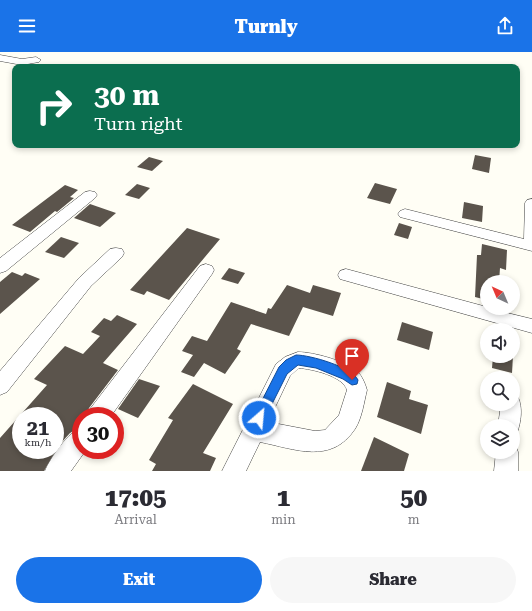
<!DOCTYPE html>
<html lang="en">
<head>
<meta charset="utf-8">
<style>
  :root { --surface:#fff; --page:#f7f7f7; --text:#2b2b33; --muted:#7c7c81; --accent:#1a73e8 }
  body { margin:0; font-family:"Roboto Serif",serif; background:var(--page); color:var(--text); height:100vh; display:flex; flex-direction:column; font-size:15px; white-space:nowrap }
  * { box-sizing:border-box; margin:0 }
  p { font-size:13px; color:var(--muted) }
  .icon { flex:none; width:22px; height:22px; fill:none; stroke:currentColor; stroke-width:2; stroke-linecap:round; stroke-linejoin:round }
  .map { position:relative; height:419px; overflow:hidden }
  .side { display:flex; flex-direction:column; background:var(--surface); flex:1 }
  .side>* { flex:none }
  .guide { position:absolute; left:12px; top:12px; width:508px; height:84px; border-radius:8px; box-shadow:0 2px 6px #0003; background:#0b6e4f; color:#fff; overflow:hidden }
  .needle { width:26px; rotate:316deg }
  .tools { position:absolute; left:480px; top:223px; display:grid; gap:8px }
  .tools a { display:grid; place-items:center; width:40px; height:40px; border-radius:50%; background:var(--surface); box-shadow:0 2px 6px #0003; font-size:20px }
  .speed { position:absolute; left:12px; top:355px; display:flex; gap:8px; font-size:20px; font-weight:700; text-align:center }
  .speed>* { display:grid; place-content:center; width:52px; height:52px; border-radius:50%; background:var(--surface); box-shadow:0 2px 6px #0003; line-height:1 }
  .speed small { font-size:10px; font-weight:400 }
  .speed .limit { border:6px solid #d22; background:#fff; color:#111 }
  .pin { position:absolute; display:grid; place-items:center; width:34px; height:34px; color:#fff; margin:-41px -17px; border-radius:50% 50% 50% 0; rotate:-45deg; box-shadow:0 0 4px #0007 }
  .pin .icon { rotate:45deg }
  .me { position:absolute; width:44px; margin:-22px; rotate:27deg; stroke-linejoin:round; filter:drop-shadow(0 0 3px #0008) }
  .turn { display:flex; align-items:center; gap:14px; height:84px; padding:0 16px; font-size:18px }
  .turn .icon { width:52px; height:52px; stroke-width:2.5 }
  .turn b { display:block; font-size:28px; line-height:34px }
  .eta { display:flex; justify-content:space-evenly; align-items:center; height:68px; text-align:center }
  .eta b { font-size:24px; font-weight:800; line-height:28px }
  .primary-button { display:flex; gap:8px; margin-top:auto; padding:8px 16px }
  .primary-button a { flex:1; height:46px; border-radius:24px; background:var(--accent); color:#fff; font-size:16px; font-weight:800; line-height:46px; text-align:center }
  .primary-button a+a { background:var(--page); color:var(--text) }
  header { display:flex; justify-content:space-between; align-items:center; height:52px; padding:0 16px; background:var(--accent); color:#fff; font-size:18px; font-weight:800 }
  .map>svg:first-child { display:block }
  .building { fill:#5b544c; fill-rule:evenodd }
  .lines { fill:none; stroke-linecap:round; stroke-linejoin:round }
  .minor-casing { stroke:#444; stroke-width:1 }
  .minor { fill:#fff; fill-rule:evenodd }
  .route { fill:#1a73e8; stroke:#114b97 }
</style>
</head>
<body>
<header><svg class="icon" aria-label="menu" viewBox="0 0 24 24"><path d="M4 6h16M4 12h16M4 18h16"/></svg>Turnly<svg class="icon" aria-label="share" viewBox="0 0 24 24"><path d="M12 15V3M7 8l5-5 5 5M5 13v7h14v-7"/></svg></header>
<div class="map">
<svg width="532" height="419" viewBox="0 0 532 419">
  <rect width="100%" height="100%" fill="#fffef5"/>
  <g class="building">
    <polygon points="475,103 491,106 489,121 472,117"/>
    <polygon points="149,105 163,109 152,119 137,115"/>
    <polygon points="375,131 397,137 390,152 367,146"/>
    <polygon points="137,132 150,136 139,147 125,143"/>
    <polygon points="65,133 78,138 70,145 74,146 57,160 55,159 30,180 12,173"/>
    <polygon points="464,150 483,154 482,170 462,166"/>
    <polygon points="90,152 116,161 100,175 74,166"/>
    <polygon points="399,171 412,175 408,187 394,183"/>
    <polygon points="187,176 220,187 169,248 147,239 144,243 130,238"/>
    <polygon points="61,185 79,191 64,206 45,200"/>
    <polygon points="482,192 507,198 506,218 500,216 499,230 487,230 487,248 475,245 477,203 481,203"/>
    <polygon points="229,216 245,221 238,232 221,227"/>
    <polygon points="12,220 22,224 25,221 40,227 0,262 0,230"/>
    <polygon points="287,233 310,241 313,233 341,241 333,264 303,255 289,284 251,272 237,297 241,299 225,322 204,311 194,325 181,320 193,303 182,299 192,284 207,289 231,250 266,262 268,256 271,257"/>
    <path d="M117 263 137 272 103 311 118 318 89 356 86 364H81V374L70 381 59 393 44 419H0V386L47 333 34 327 65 294 83 302 100 284 91 280 104 266 111 269ZM21 364H55V398H21Z"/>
    <polygon points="402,270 433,280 429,298 397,288"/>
    <polygon points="493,304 513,304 512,321 492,316"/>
    <polygon points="139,327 160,334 138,366 118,357"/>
    <polygon points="387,330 411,339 409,347 428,353 421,382 377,365"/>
    <polygon points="193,332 233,352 203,401 216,406 210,419 152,419 156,412 149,408 173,368 168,366"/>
    <polygon points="374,385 409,402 404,419 361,419"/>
  </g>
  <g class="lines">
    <g class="minor-casing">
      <g id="minor">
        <polygon points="0,3 22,7 36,5 41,8 39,10 22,13 0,9"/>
        <polygon points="90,139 95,140 97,143 95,146 6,219 0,221 0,206 85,140"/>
        <polygon points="532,147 532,199 400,165 398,162 400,159 405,157 524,187 525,151 527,148"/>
        <polygon points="116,196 122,197 124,201 122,205 91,234 7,340 0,343 0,319 79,226 110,197"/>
        <polygon points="206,212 212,214 214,218 212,222 111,364 87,364 90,357 200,214"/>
        <polygon points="346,217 487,255 487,256 532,267 532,281 340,227 338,223 340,219"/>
        <path d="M298 300C314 300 345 309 357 319 362 324 365 331 367 338 364 350 362 366 355 377 331 413 295 397 260 390L246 419H222L276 312 285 305ZM299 316C312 317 343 324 347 338L339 363 325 378 315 379 268 370 290 324Z"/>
        <path d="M513 343 518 345C523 356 521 370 517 381L513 383V374H498L501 352H513Z"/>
        <path d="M81 375V398H86L71 419H45C51 405 68 381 81 375Z"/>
        <polygon points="513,391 515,392 518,400 518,419 494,419 496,400 513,400"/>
      </g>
    </g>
    <use href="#minor" class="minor"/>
  </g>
  <path class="route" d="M296 303C310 303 352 315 358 328L357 332 352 333 343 327 316 316 298 313 287 322 263 370 259 372 255 370 253 366 279 315 286 308Z"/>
</svg>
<div class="tools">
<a><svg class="needle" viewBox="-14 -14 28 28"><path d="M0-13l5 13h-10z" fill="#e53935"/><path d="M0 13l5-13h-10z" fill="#7c7c81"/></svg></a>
<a><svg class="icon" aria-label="sound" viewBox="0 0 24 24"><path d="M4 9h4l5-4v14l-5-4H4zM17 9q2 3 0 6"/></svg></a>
<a><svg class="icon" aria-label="search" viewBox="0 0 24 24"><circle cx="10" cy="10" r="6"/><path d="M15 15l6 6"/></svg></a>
<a><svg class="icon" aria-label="layers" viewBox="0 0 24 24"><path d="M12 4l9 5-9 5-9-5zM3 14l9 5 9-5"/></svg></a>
</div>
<div class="speed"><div>21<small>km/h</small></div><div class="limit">30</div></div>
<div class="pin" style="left:352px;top:328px;background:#d93025"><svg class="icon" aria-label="arrive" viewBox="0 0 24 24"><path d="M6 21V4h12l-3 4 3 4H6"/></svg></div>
<svg class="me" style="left:259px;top:366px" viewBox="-20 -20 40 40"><circle r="17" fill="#1a73e8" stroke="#fff" stroke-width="3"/><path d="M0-11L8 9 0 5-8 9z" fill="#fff"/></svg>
<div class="guide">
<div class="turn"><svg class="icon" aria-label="right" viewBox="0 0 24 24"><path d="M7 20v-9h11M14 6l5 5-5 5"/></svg><div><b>30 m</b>Turn right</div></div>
</div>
</div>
<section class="side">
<div class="eta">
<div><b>17:05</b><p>Arrival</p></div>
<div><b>1</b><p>min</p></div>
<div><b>50</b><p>m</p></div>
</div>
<div class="primary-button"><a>Exit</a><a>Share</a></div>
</section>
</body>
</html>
